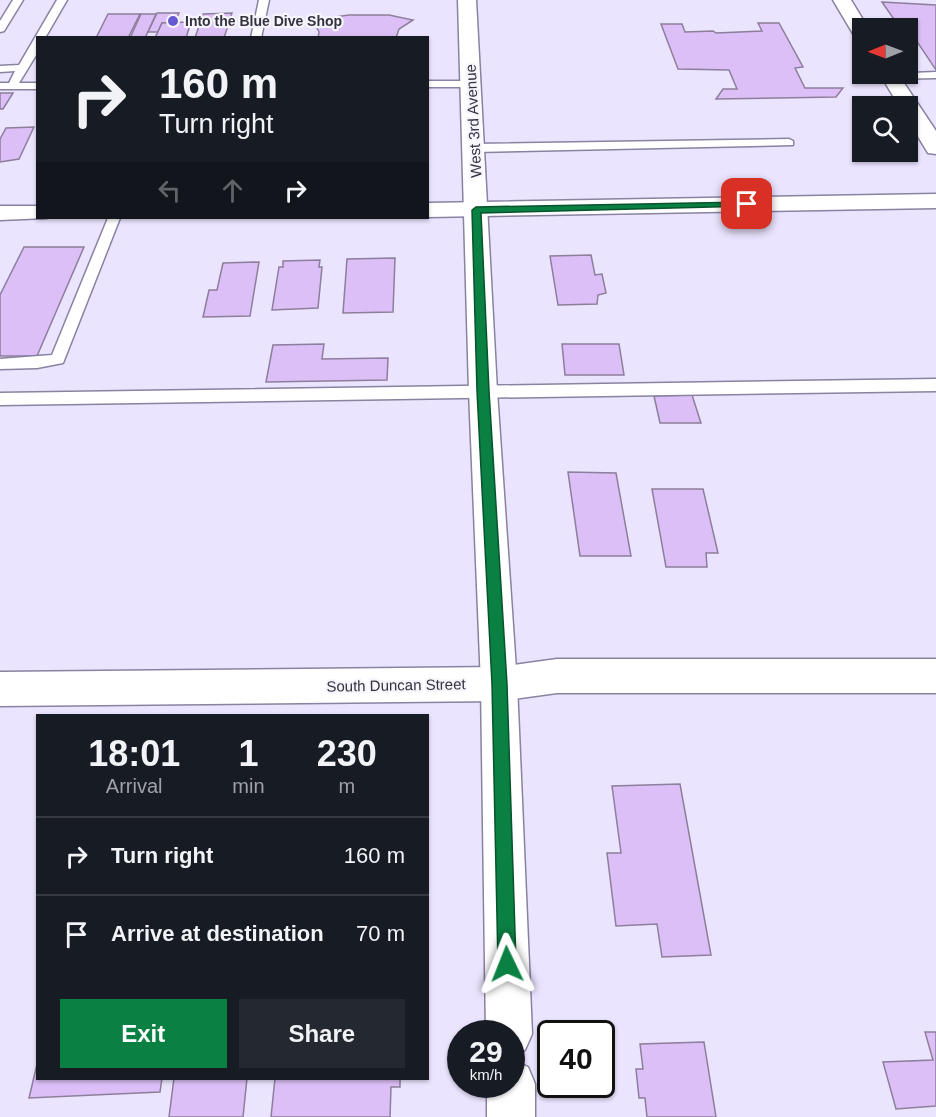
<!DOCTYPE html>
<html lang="en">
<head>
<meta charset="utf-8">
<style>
  :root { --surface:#171b24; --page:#242831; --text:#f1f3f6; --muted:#9ea1a6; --line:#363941; --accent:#0b8043 }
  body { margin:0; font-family:Arial,sans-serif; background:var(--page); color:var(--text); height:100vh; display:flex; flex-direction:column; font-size:22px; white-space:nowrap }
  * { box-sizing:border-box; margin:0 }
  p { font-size:20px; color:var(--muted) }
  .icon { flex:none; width:33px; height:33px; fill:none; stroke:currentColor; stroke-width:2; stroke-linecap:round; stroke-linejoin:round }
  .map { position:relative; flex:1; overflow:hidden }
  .details { position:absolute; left:36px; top:714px; width:393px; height:366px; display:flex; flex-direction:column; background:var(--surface); border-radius:0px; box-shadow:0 2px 4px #0004 }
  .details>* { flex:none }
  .guide { position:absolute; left:36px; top:36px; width:393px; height:183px; border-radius:0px; box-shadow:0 2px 4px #0004; background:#171b24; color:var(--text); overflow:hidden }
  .needle { width:39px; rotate:269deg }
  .fabs { position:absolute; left:852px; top:18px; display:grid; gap:12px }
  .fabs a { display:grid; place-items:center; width:66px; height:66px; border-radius:0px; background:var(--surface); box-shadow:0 2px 4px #0004; font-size:30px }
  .speed { position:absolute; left:447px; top:1020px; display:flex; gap:12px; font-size:30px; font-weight:700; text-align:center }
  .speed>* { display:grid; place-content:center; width:78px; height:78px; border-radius:50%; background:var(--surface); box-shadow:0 2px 4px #0004; line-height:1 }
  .speed small { font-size:15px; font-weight:400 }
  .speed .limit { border:3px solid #111; border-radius:9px; background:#fff; color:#111 }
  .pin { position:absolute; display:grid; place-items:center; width:51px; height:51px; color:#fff; margin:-26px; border-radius:12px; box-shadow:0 3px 9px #0006 }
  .me { position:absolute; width:66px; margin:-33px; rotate:358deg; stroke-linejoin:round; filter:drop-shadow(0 0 4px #0008) }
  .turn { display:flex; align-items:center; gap:21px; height:126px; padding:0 24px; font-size:27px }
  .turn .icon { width:78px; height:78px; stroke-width:2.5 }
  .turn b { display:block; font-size:42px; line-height:51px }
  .lanes { display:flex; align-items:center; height:57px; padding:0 24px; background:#0003; justify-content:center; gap:30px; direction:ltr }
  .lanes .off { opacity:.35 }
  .eta { display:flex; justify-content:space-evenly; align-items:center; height:102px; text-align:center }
  .eta b { font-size:36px; font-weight:700; line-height:42px }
  .cta { display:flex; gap:12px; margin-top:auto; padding:12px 24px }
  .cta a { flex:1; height:69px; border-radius:0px; background:var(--accent); color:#fff; font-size:24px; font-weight:700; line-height:69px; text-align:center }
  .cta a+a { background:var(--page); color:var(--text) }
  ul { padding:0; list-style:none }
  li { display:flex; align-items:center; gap:18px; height:78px; padding:0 24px; border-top:2px solid var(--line) }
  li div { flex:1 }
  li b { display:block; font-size:22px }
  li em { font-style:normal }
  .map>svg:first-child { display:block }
  .building { fill:#dcbff7; stroke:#8d7e9b; stroke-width:1.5 }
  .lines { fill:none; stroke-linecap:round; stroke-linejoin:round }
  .lane-casing { stroke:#8982a0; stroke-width:3 }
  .street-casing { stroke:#8982a0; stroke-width:3 }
  .secondary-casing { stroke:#8982a0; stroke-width:3 }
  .lane { fill:#fff; fill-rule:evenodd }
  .street { fill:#fff; fill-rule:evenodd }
  .secondary { fill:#fff; fill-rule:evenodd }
  .route { fill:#0b8043; stroke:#07532c; stroke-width:1.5 }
  .poi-dot { fill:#665ad3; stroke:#f7f5fc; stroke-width:2 }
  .labels { text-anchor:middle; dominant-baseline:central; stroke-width:4.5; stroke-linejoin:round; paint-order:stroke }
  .far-poi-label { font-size:14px; font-weight:bold; fill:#35323f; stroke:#f7f5fc; text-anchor:start }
  .street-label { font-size:15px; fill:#35323f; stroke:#f7f5fc }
</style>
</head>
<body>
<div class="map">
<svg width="936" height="1117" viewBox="0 0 936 1117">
  <rect width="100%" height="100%" fill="#ebe4ff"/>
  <g class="building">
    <polygon points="882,2 936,5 936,70 908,28 900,28"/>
    <polygon points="157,13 179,13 175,22 162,23 158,32 148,32"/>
    <polygon points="232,13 224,38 195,38 203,14"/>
    <polygon points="108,14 140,14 128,38 96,38"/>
    <polygon points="141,14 156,14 145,38 130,38"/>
    <polygon points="349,15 389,15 413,20 399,29 396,38 318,38 319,32 313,20"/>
    <polygon points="191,22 186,38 155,38 162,23"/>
    <polygon points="758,23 779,23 803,67 795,68 805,88 843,88 836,97 716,99 723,89 737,89 729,70 678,69 661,24 682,24 685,32 713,31 716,33 762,31"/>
    <polygon points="0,93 13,93 3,109 0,109"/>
    <polygon points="34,127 19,159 0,162 0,139 6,128"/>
    <polygon points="24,247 84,247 37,356 0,356 0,295"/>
    <polygon points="591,255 595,275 602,274 606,293 598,295 597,304 558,305 550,256"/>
    <polygon points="395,258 393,312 343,313 347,259"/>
    <polygon points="320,260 319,267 322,267 318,308 272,310 279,267 283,267 283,261"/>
    <polygon points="259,262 250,316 203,317 209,290 217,290 223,263"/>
    <polygon points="324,344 322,359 388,358 387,380 266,382 273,345"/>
    <polygon points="562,344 619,344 624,375 565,375"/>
    <polygon points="692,395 701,423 660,423 654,396"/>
    <polygon points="568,472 616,473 631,556 580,556"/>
    <polygon points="652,489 703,489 718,553 706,553 707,567 666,567"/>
    <polygon points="680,784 711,955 662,957 657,924 616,926 607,853 621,853 612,786"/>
    <polygon points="925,1032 936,1032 936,1106 896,1109 883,1062 933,1060"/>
    <polygon points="704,1042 716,1117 647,1117 645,1098 639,1098 636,1069 643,1069 640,1044"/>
    <polygon points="38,1060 38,1078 162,1078 160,1092 29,1098"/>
    <polygon points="174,1078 247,1078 243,1117 169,1117"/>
    <polygon points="275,1078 400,1078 400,1087 391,1087 390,1117 271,1117"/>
  </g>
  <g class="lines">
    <g class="lane-casing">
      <g id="lane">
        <polygon points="13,0 23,0 4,31 0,32 0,21"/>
        <polygon points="57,0 67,0 45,38 38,38 38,52 19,83 38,83 38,89 0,89 0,83 9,83 15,71 0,72 0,66 19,65"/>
        <polygon points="259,0 269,0 261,38 251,38"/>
        <polygon points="936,72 936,78 890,79 885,76 887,74"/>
        <polygon points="428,81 471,81 476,84 471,87 428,87"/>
        <polygon points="789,139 793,141 793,145 474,152 468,148 474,144"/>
        <polygon points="108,218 120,218 63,363 37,368 0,369 0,359 52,355"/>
        <polygon points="936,379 936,391 0,405 0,393"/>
      </g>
    </g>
    <g class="street-casing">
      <g id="street">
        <polygon points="833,0 851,0 868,28 862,28 862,38 855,37"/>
        <polygon points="880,74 898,74 936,131 936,154 928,153 908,120 908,106 899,106"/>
        <polygon points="936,194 936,208 428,217 428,203"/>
        <polygon points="0,206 38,206 38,218 47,218 0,220"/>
        <polygon points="557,659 936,659 936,693 557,693 499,701 0,706 0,672 499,667"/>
      </g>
    </g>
    <g class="secondary-casing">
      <g id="secondary">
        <polygon points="458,0 476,0 497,391 517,684 532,1034 525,1050 512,1056 512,1034 486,1034 481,684 469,391"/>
        <polygon points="512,1060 528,1067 535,1084 535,1117 487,1117 487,1084 512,1084"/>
      </g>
    </g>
    <use href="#lane" class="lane"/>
    <use href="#street" class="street"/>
    <use href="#secondary" class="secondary"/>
  </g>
  <polygon class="route" points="747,202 750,202 750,206 481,213 489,391 507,684 516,964 514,970 507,973 501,970 498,964 492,684 477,391 472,210 476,207"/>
  <circle class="poi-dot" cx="173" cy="21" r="6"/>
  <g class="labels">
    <g class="far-poi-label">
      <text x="185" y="21">Into the Blue Dive Shop</text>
    </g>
    <g class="street-label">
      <text transform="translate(473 121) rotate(-93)">West 3rd Avenue</text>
      <text transform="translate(396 685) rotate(-1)">South Duncan Street</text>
    </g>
  </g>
</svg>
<div class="fabs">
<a><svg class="needle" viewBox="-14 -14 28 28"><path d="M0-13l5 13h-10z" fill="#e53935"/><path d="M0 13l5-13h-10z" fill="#9ea1a6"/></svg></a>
<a><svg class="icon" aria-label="search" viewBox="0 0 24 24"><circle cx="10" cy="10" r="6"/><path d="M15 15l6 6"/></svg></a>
</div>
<div class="speed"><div>29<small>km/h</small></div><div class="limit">40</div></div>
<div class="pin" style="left:747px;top:204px;background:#d93025"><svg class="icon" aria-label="arrive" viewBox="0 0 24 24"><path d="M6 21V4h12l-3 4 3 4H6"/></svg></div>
<svg class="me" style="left:507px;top:964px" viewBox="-20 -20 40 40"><path d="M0-17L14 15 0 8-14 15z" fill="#0b8043" stroke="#fff" stroke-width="4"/></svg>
<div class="guide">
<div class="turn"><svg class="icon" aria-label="right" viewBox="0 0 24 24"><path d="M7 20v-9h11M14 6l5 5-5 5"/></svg><div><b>160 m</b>Turn right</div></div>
<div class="lanes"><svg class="icon off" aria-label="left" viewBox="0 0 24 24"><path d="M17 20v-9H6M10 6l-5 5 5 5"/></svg><svg class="icon off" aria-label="ahead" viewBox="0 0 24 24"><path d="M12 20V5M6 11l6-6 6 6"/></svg><svg class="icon" aria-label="right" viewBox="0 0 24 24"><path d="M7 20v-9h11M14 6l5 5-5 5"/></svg></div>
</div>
<section class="details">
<div class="eta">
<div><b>18:01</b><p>Arrival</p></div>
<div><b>1</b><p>min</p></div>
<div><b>230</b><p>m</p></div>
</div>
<ul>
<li><svg class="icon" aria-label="right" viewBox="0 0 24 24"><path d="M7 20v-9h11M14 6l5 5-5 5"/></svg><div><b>Turn right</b></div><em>160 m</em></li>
<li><svg class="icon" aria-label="arrive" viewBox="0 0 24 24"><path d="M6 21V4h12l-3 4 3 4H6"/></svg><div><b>Arrive at destination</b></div><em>70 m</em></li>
</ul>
<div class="cta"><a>Exit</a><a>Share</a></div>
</section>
</div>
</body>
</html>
